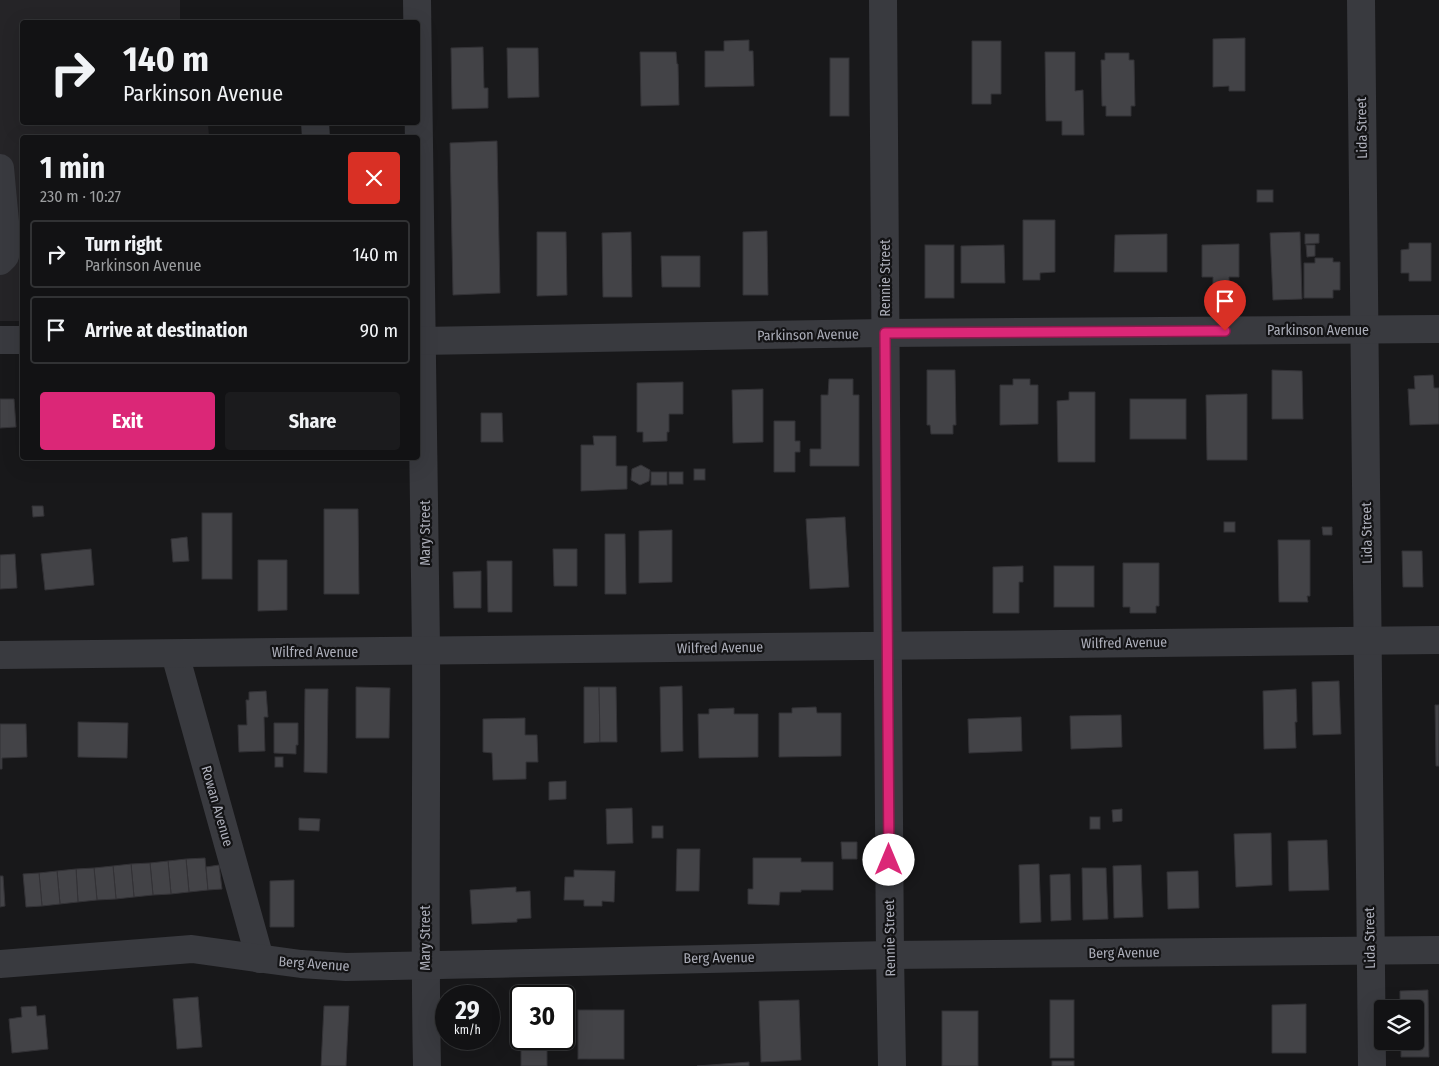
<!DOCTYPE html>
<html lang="en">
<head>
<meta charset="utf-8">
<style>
  :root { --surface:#121214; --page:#1b1b1d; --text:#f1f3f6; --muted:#9c9ea0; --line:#313234; --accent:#db2777 }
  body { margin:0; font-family:"Fira Sans Condensed",sans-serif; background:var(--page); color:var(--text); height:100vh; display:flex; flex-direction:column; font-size:19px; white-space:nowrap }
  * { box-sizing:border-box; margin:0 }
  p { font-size:16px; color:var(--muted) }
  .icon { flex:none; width:28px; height:28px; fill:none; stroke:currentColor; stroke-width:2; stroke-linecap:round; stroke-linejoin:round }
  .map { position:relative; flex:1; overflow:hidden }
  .sheet { position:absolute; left:20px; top:135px; width:400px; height:325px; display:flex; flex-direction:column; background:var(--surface); border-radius:5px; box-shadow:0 5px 20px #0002,0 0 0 1px var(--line) }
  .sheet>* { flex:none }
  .guide { position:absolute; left:20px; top:20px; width:400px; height:105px; border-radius:5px; box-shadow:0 5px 20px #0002,0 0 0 1px var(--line); background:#121214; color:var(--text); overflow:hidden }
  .fabs { position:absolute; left:1374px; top:1000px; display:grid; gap:10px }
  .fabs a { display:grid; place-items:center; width:50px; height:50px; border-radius:5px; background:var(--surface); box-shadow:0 5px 20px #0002,0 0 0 1px var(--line); font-size:25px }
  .speed { position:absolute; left:435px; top:985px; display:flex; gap:10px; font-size:25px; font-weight:700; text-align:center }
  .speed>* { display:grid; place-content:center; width:65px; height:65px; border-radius:50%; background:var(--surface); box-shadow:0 5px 20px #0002,0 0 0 1px var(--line); line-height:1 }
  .speed small { font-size:12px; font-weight:400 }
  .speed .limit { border:2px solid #111; border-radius:8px; background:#fff; color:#111 }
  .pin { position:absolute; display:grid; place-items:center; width:42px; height:42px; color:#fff; margin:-51px -21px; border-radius:50% 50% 50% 0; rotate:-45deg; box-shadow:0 0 5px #0007 }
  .pin .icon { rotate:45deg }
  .me { position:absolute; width:55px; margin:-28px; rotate:0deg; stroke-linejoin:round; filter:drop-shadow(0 0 4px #0008) }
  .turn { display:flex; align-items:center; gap:18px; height:105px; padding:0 20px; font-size:22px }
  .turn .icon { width:65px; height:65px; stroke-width:2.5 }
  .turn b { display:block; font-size:35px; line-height:42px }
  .round { display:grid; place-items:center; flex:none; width:52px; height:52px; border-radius:5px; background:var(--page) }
  .headline { display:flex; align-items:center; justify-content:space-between; height:85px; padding:0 20px }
  h1 { font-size:30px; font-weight:700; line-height:38px }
  .primary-button { display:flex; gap:10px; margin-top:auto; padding:10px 20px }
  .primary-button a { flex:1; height:58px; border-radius:5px; background:var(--accent); color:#fff; font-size:20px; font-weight:700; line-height:58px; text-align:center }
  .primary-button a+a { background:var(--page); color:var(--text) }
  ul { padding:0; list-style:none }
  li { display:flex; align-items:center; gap:15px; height:68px; margin:0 10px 8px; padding:0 10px; border:2px solid var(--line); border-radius:5px }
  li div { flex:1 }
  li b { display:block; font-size:19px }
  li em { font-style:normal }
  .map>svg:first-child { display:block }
  .built { fill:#252427 }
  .building { fill:#434347; stroke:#333236 }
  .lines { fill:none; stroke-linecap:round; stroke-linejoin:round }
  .minor { stroke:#393a3f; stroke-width:28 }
  .route-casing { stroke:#8e194d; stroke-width:12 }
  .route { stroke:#db2777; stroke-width:9 }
  .labels { text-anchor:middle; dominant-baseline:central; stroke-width:4.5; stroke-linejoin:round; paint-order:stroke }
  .street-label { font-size:14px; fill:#acaeb9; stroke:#131315 }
</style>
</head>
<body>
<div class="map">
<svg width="1439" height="1066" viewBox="0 0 1439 1066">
  <rect width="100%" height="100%" fill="#18181a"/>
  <polygon class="built" points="0,0 180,0 180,22 22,22 22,122 208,123 209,137 22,138 22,321 0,321"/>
  <g class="building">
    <polygon points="1245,38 1245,91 1229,91 1229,86 1213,87 1213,39"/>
    <polygon points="749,40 749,51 753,51 754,86 705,87 705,51 724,51 724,41"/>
    <polygon points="972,41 1001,41 1001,94 991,94 991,104 972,104"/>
    <polygon points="483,47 484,88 488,88 488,108 452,109 451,48"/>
    <polygon points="507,48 538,48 539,97 508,98"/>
    <polygon points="640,52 676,52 677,64 678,64 679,105 641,106"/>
    <polygon points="1045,52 1075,52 1075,91 1083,90 1084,135 1062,135 1062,121 1046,121"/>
    <polygon points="1105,53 1129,53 1129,60 1134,60 1135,106 1131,106 1131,116 1106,116 1106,106 1102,106 1101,60 1105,60"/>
    <rect x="830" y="58" width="19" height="58"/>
    <polygon points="497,141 500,293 453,295 450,143"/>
    <rect x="1257" y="190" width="16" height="12"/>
    <polygon points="1023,220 1055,220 1055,272 1040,273 1040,280 1023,280"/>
    <polygon points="767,231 768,295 743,295 743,232"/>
    <polygon points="537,232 566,232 567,295 537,296"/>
    <polygon points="631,232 632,297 603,297 602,233"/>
    <polygon points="1300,232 1302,299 1273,300 1270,233"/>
    <polygon points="1167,234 1167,272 1114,272 1115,235"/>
    <polygon points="1305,234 1319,234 1319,243 1305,244"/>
    <polygon points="1409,243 1431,243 1431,281 1409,281 1409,273 1401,273 1401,250 1409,249"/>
    <polygon points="1239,244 1239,277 1229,277 1229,286 1213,286 1213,277 1202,277 1202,245"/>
    <rect x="925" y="245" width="29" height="53"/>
    <polygon points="1004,245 1005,283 961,283 961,246"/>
    <polygon points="1306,245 1315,245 1315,256 1307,257"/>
    <polygon points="661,256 700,256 700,287 662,287"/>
    <polygon points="1315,258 1333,258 1333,262 1340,262 1340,290 1333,290 1333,298 1304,298 1304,263 1315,263"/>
    <polygon points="927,370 955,370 956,425 953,425 953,434 931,434 930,425 927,425"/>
    <polygon points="1272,370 1302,371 1303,419 1272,419"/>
    <polygon points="1433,375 1434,388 1439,388 1439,424 1410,425 1408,389 1415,389 1414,376"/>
    <polygon points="829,379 853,379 853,395 859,395 859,466 810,466 810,449 821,449 821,395 828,395"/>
    <polygon points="1013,379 1030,379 1030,385 1038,385 1038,424 1000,425 1000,385 1013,385"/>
    <polygon points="683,382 683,414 669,414 669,432 667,432 667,441 643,442 643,432 637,432 637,383"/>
    <polygon points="763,389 763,442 733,443 732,390"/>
    <polygon points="1069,392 1095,392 1095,462 1058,462 1057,401 1069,400"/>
    <polygon points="1247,394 1247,460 1207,460 1206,395"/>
    <polygon points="0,399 14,399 16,427 0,428"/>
    <rect x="1130" y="399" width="56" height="40"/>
    <polygon points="481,413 502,413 503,442 481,442"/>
    <polygon points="774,421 795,421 795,441 800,441 800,452 795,452 795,472 774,472"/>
    <polygon points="593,436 616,436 616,466 627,466 627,489 581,491 581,445 594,445"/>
    <polygon points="641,465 650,470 649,481 640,485 631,480 632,469"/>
    <rect x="694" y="469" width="11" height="11"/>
    <rect x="651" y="472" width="16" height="13"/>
    <rect x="669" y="472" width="14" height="12"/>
    <polygon points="32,506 43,506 44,516 33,517"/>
    <polygon points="324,509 358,509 359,594 324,594"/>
    <rect x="202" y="513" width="30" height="66"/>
    <polygon points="845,517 849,587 810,589 806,519"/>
    <rect x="1224" y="522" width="11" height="10"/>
    <polygon points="1322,527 1332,527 1332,535 1323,535"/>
    <polygon points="672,530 672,582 639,583 639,531"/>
    <polygon points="605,534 625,534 626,594 605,594"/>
    <polygon points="187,537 189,561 173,562 171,539"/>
    <polygon points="1278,540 1310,540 1310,596 1307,596 1308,602 1279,602"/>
    <polygon points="91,549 94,585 45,590 41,554"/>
    <polygon points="553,549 577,549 577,586 554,586"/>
    <polygon points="1402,551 1422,551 1423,587 1403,587"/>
    <polygon points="15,554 17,588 0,589 0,555"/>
    <polygon points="258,560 287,560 287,610 258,611"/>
    <polygon points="487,561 512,561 512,612 488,612"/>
    <polygon points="1123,563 1159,563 1159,606 1156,606 1156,613 1130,613 1130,607 1123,607"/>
    <polygon points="1023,566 1023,582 1019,582 1019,613 993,613 993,567"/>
    <rect x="1054" y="566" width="40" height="41"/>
    <polygon points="481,571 481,608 454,608 453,572"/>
    <polygon points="1339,681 1341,734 1313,735 1312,682"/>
    <polygon points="682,686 683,751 661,752 660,687"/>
    <polygon points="356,687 390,688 389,738 356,738"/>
    <polygon points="584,687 599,687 600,742 584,743"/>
    <polygon points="599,687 616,687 617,742 600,742"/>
    <polygon points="305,689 328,689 327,773 304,772"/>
    <polygon points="1296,689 1297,722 1295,722 1296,748 1264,749 1263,691"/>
    <polygon points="266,691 268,717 264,717 265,751 239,752 238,725 247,725 246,700 249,700 249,692"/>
    <polygon points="1435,705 1439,705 1439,766 1436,766"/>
    <polygon points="816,707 817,713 841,713 841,756 779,757 779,713 792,713 792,708"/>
    <polygon points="734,708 734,714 758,714 758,757 699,758 698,714 709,714 709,709"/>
    <polygon points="1121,715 1122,747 1071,749 1070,716"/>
    <polygon points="1021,717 1022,751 969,753 968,719"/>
    <polygon points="525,718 525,735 537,735 538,762 526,762 526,779 493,780 492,753 483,752 483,719"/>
    <polygon points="78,722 128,723 127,758 78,757"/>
    <polygon points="274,723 298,723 298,745 296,745 296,754 274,753"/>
    <polygon points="0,724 26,724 27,757 2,758 2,769 0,769"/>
    <rect x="275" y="757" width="8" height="10"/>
    <polygon points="566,781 566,799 549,800 549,782"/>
    <polygon points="632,808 633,843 607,844 606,809"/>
    <polygon points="1122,809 1122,821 1113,822 1112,810"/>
    <rect x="1090" y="817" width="10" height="12"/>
    <polygon points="299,818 320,819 319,831 299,830"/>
    <rect x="652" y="826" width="11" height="12"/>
    <polygon points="1271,833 1272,885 1236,887 1234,834"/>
    <polygon points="1327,840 1329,890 1289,891 1288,841"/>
    <polygon points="841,842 857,842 857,859 842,859"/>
    <polygon points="677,849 700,849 699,891 676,891"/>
    <polygon points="205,858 208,890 189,892 186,859"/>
    <polygon points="753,858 801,858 801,862 833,862 833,890 801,890 801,892 780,892 779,905 748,904 748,889 753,889"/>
    <polygon points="186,859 189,892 171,894 168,861"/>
    <polygon points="168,861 171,894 153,895 150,863"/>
    <polygon points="150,863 153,895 134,897 131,864"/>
    <polygon points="131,864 134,897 116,899 113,866"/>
    <polygon points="1039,864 1041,922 1020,923 1019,865"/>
    <polygon points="219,865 222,889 208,890 206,867"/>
    <polygon points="1141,865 1143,917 1114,918 1113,866"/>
    <polygon points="113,866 116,899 97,900 94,868"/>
    <polygon points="94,868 97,900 78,902 76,869"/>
    <polygon points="1082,868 1106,868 1108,919 1083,920"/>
    <polygon points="76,869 78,902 60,904 57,871"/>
    <polygon points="574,870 615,871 614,902 602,901 602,906 584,906 584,900 564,900 565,877 574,877"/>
    <polygon points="57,871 60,904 42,906 39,873"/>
    <polygon points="1198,871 1199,908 1168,909 1167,872"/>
    <polygon points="39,873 42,906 26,907 23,874"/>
    <polygon points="1070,874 1071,920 1051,921 1050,875"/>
    <polygon points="0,876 3,876 5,906 0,907"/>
    <polygon points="294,880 294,927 270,927 270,881"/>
    <polygon points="516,887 516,892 530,891 531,918 517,919 517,922 472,924 470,890"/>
    <polygon points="1428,990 1429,1057 1401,1057 1401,1041 1415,1041 1415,1009 1400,1009 1400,991"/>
    <polygon points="198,997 202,1047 177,1049 173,999"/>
    <polygon points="799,1000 801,1060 761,1062 759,1001"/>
    <rect x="1050" y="1000" width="24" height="58"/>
    <polygon points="1306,1004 1306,1053 1272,1053 1272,1005"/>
    <polygon points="36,1006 37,1016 45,1015 48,1049 12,1053 9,1019 22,1017 21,1007"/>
    <polygon points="324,1006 349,1006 346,1066 321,1066"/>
    <rect x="578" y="1010" width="46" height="49"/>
    <rect x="942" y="1011" width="36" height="55"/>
    <polygon points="527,1039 547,1039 547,1066 521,1066 521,1043 527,1043"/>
    <rect x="1052" y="1061" width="22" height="5"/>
    <polygon points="749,1062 749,1066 697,1066"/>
  </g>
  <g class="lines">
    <g class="minor">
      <path d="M417 0C421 216 425 432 426 648 427 787 424 927 427 1066"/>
      <polyline points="883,0 890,955 892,1066"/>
      <polyline points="1361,0 1372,1066"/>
      <polyline points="315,122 316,138"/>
      <polyline points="0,168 7,243 5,256 0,261"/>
      <polyline points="0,340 22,340"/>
      <polyline points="418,341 885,333 1439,329"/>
      <polyline points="175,654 260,959"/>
      <polyline points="0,655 1439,640"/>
      <polyline points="0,964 192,949 301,964 346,967 890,955 1439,950"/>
    </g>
  </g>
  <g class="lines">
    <g class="route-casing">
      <polyline id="route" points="889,860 885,333 1225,331"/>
    </g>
    <use href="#route" class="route"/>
  </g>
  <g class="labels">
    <g class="street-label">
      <text transform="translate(1362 128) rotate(-91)">Lida Street</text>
      <text transform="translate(885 278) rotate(-90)">Rennie Street</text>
      <text x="1318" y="330">Parkinson Avenue</text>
      <text transform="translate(808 335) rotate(-1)">Parkinson Avenue</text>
      <text transform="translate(425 533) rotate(-90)">Mary Street</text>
      <text transform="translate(1367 533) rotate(-91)">Lida Street</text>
      <text transform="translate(1124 643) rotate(-1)">Wilfred Avenue</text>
      <text transform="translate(720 648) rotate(-1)">Wilfred Avenue</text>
      <text x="315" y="652">Wilfred Avenue</text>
      <text transform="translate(217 806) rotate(74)">Rowan Avenue</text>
      <text transform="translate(425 938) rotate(-90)">Mary Street</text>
      <text transform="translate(890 938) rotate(-91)">Rennie Street</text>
      <text transform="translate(1370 938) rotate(-91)">Lida Street</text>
      <text transform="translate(1124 953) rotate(-1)">Berg Avenue</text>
      <text transform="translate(719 958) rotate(-1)">Berg Avenue</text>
      <text transform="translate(314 964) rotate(4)">Berg Avenue</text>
    </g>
  </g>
</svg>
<div class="fabs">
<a><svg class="icon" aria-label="layers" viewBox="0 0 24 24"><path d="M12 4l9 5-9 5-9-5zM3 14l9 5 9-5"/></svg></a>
</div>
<div class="speed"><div>29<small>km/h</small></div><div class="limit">30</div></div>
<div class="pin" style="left:1225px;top:331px;background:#d93025"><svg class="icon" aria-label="arrive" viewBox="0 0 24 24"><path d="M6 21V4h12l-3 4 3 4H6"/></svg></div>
<svg class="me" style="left:889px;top:860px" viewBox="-20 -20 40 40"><circle r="19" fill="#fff"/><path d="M0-13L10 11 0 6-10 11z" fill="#db2777"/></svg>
<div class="guide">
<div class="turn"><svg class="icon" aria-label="right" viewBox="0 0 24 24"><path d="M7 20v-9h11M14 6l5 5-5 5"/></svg><div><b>140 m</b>Parkinson Avenue</div></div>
</div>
<section class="sheet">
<div class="headline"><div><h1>1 min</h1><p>230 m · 10:27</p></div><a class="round" style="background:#d93025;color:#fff"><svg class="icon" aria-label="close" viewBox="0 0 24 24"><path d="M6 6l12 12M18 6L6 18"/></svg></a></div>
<ul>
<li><svg class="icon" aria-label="right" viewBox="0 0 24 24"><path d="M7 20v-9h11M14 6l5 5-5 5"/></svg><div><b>Turn right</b><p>Parkinson Avenue</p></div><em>140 m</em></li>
<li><svg class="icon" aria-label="arrive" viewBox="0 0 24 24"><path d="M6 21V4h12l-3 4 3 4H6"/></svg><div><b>Arrive at destination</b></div><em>90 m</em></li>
</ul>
<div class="primary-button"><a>Exit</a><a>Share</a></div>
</section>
</div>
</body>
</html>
